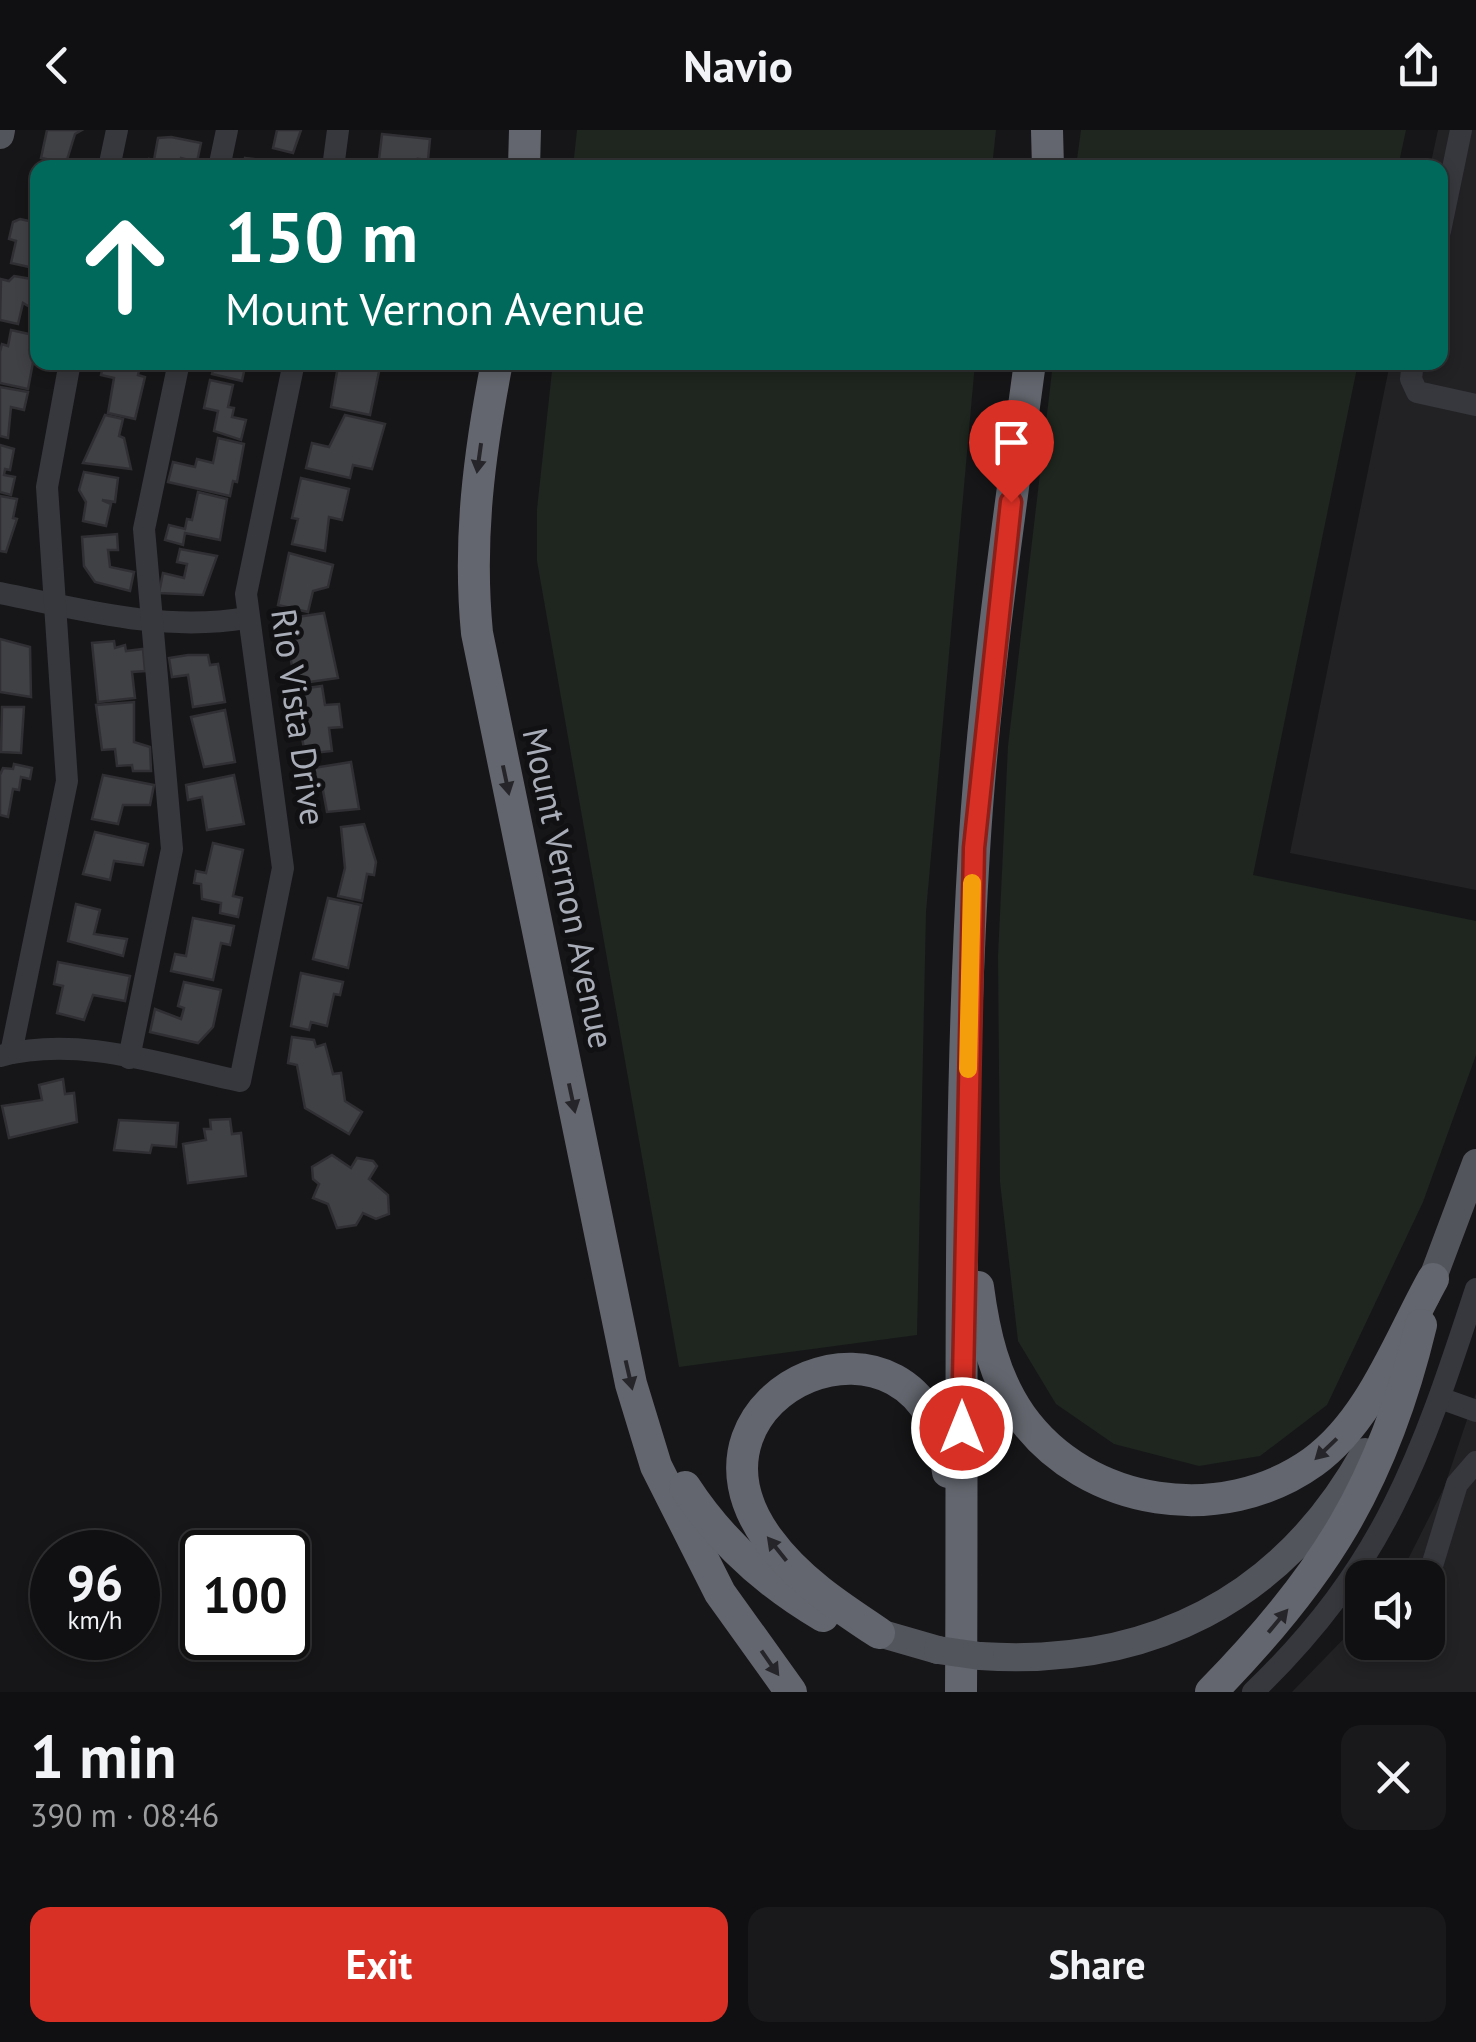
<!DOCTYPE html>
<html lang="en">
<head>
<meta charset="utf-8">
<style>
  :root { --surface:#101012; --page:#19191b; --text:#f1f3f6; --muted:#9c9d9f; --line:#303032; --accent:#d93025 }
  body { margin:0; font-family:"PT Sans",sans-serif; background:var(--page); color:var(--text); height:100vh; display:flex; flex-direction:column; font-size:38px; white-space:nowrap }
  * { box-sizing:border-box; margin:0 }
  p { font-size:32px; color:var(--muted) }
  .icon { flex:none; width:55px; height:55px; fill:none; stroke:currentColor; stroke-width:2; stroke-linecap:round; stroke-linejoin:round }
  .map { position:relative; height:1562px; overflow:hidden }
  .panel { display:flex; flex-direction:column; background:var(--surface); flex:1 }
  .panel>* { flex:none }
  .banner { position:absolute; left:30px; top:30px; width:1418px; height:210px; border-radius:20px; box-shadow:0 5px 15px #0003,0 0 0 2px var(--line); background:#00695c; color:#fff; overflow:hidden }
  .tools { position:absolute; left:1345px; top:1430px; display:grid; gap:20px }
  .tools a { display:grid; place-items:center; width:100px; height:100px; border-radius:20px; background:var(--surface); box-shadow:0 5px 15px #0003,0 0 0 2px var(--line); font-size:50px }
  .speed { position:absolute; left:30px; top:1400px; display:flex; gap:20px; font-size:50px; font-weight:700; text-align:center }
  .speed>* { display:grid; place-content:center; width:130px; height:130px; border-radius:50%; background:var(--surface); box-shadow:0 5px 15px #0003,0 0 0 2px var(--line); line-height:1 }
  .speed small { font-size:25px; font-weight:400 }
  .speed .limit { border:5px solid #111; border-radius:15px; background:#fff; color:#111 }
  .pin { position:absolute; display:grid; place-items:center; width:85px; height:85px; color:#fff; margin:-102px -42px; border-radius:50% 50% 50% 0; rotate:-45deg; box-shadow:0 0 10px #0007 }
  .pin .icon { rotate:45deg }
  .me { position:absolute; width:110px; margin:-55px; rotate:0deg; stroke-linejoin:round; filter:drop-shadow(0 0 8px #0008) }
  .turn { display:flex; align-items:center; gap:35px; height:210px; padding:0 30px; font-size:45px }
  .turn .icon { width:130px; height:130px; stroke-width:2.5 }
  .turn b { display:block; font-size:70px; line-height:85px }
  .round { display:grid; place-items:center; flex:none; width:105px; height:105px; border-radius:20px; background:var(--page) }
  .summary { display:flex; align-items:center; justify-content:space-between; height:170px; padding:0 30px }
  h1 { font-size:60px; font-weight:700; line-height:75px }
  .button { display:flex; gap:20px; margin-top:auto; padding:20px 30px }
  .button a { flex:1; height:115px; border-radius:20px; background:var(--accent); color:#fff; font-size:40px; font-weight:700; line-height:115px; text-align:center }
  .button a+a { background:var(--page); color:var(--text) }
  header { display:flex; justify-content:space-between; align-items:center; height:130px; padding:0 30px; background:var(--surface); font-size:45px; font-weight:700 }
  .map>svg:first-child { display:block }
  .built { fill:#222225 }
  .green { fill:#1e261f }
  .building { fill:#404145; stroke:#303034; stroke-width:2.5 }
  .lines { fill:none; stroke-linecap:round; stroke-linejoin:round }
  .minor { stroke:#37383d; stroke-width:22 }
  .major { stroke:#53555c; stroke-width:28 }
  .highway { stroke:#63666e; stroke-width:32 }
  .major-bridge { stroke:#53555c; stroke-width:28 }
  .oneway { fill:#26262a }
  .route-casing { stroke:#8d1f18; stroke-width:25 }
  .route { stroke:#d93025; stroke-width:18 }
  .slow { stroke:#f59e0b; stroke-width:18 }
  .labels { text-anchor:middle; dominant-baseline:central; stroke-width:10; stroke-linejoin:round; paint-order:stroke }
  .street-label { font-size:35px; fill:#a8adb8; stroke:#111113 }
</style>
</head>
<body>
<header><svg class="icon" aria-label="back" viewBox="0 0 24 24"><path d="M15 5l-7 7 7 7"/></svg>Navio<svg class="icon" aria-label="share" viewBox="0 0 24 24"><path d="M12 15V3M7 8l5-5 5 5M5 13v7h14v-7"/></svg></header>
<div class="map">
<svg width="1476" height="1562" viewBox="0 0 1476 1562">
  <rect width="100%" height="100%" fill="#161618"/>
  <g class="built">
    <polygon points="1438,0 1476,0 1476,760 1290,723 1390,233 1440,232 1440,38 1430,37"/>
    <polygon points="1476,1263 1476,1562 1292,1562 1362,1490 1362,1512 1428,1512 1428,1448 1399,1447 1444,1358"/>
  </g>
  <g class="green">
    <polygon points="577,0 996,0 992,37 573,37"/>
    <polygon points="1081,0 1406,0 1398,37 1076,37"/>
    <polygon points="553,232 975,233 926,782 917,1205 679,1237 537,431 537,379"/>
    <polygon points="1053,233 1358,233 1253,745 1476,791 1476,925 1423,1072 1327,1275 1260,1326 1199,1336 1114,1314 1056,1274 1018,1211 1000,1052 998,826 1008,616"/>
  </g>
  <g class="building">
    <polygon points="47,0 82,0 75,4 66,33 41,28"/>
    <polygon points="277,0 301,0 293,23 273,18"/>
    <polygon points="382,4 430,9 428,30 418,29 418,38 378,38"/>
    <polygon points="171,7 201,13 197,32 181,28 179,38 147,38 149,29 154,30 158,8"/>
    <polygon points="245,28 262,30 297,36 243,38"/>
    <polygon points="20,89 38,93 38,139 11,133 16,111 9,109 13,92"/>
    <polygon points="14,146 38,150 38,182 23,173 18,194 0,190 1,149 9,151"/>
    <polygon points="11,200 38,206 28,259 0,253 0,222 2,214 8,216"/>
    <polygon points="104,232 140,236 138,245 145,247 135,289 108,283 114,248 101,245"/>
    <polygon points="215,232 246,232 242,251 212,244"/>
    <polygon points="329,232 381,232 370,285 331,277 338,236"/>
    <polygon points="210,250 233,255 228,277 234,278 232,287 246,290 241,310 214,301 218,281 204,278"/>
    <polygon points="0,257 28,262 24,280 11,277 8,308 0,306"/>
    <polygon points="105,285 123,289 119,306 124,308 131,339 83,333"/>
    <polygon points="345,285 385,294 372,339 353,335 350,348 306,338 312,313 329,317"/>
    <polygon points="218,308 244,314 237,352 233,351 230,366 168,352 173,332 195,337 197,329 213,333"/>
    <polygon points="0,315 14,319 10,340 5,339 4,345 15,347 11,365 0,362"/>
    <polygon points="84,342 118,348 115,372 102,370 111,374 106,396 83,391 86,372 79,360"/>
    <polygon points="301,348 349,359 342,390 329,387 325,421 292,414 298,389 292,388"/>
    <polygon points="198,362 227,369 220,410 185,403 183,415 165,410 169,395 185,399 187,389 192,390"/>
    <polygon points="0,366 17,369 13,388 17,389 6,422 0,421"/>
    <polygon points="117,404 118,420 108,420 110,437 134,442 130,461 95,452 84,436 82,407"/>
    <polygon points="180,419 217,426 203,465 159,463 163,443 184,448 187,434 177,432"/>
    <polygon points="289,423 333,435 328,457 313,461 308,482 278,475"/>
    <polygon points="324,483 338,548 295,554 284,489"/>
    <polygon points="0,509 30,517 31,567 0,562"/>
    <polygon points="114,511 115,518 125,515 126,521 143,519 145,541 132,542 135,568 98,572 92,513"/>
    <polygon points="188,525 208,525 210,535 218,534 225,572 193,577 188,545 172,547 169,528"/>
    <polygon points="322,556 325,575 339,574 342,597 329,598 332,621 305,624 293,560"/>
    <polygon points="134,572 134,612 150,617 151,641 133,641 132,635 117,636 115,619 102,620 96,575"/>
    <polygon points="2,577 24,577 21,623 1,622"/>
    <polygon points="225,580 235,632 204,637 191,587"/>
    <polygon points="351,632 359,679 327,682 322,655 310,657 307,639"/>
    <polygon points="14,634 32,638 30,649 21,647 19,660 13,659 8,687 0,685 0,645 3,638 13,639"/>
    <polygon points="103,645 154,655 150,675 123,675 118,694 92,689"/>
    <polygon points="234,645 244,694 207,700 202,667 188,670 186,655"/>
    <polygon points="364,694 376,732 374,745 367,744 362,771 338,766 345,738 341,697"/>
    <polygon points="95,702 148,714 143,735 114,731 110,750 83,744"/>
    <polygon points="213,713 243,720 233,766 242,768 238,787 220,783 221,773 202,769 201,754 194,753 196,741 206,743"/>
    <polygon points="328,768 361,775 348,838 313,829"/>
    <polygon points="76,774 100,780 94,804 127,809 123,826 68,811"/>
    <polygon points="193,788 234,796 230,815 221,813 213,850 171,841 175,824 186,826"/>
    <polygon points="58,832 130,846 125,871 93,865 84,890 57,883 63,856 54,854"/>
    <polygon points="301,843 343,852 340,865 334,864 327,896 311,892 309,900 291,896"/>
    <polygon points="184,852 221,860 213,897 198,913 150,902 155,879 181,889 184,878 178,876"/>
    <polygon points="292,907 314,910 316,917 325,914 333,944 341,943 345,971 362,982 349,1004 305,978 297,935 288,933"/>
    <polygon points="63,949 65,964 74,963 77,992 9,1008 2,976 42,970 39,955"/>
    <polygon points="230,989 232,1004 241,1003 246,1046 188,1053 183,1014 206,1010 204,999 211,999 210,990"/>
    <polygon points="119,990 178,993 176,1017 152,1015 150,1023 114,1020"/>
    <polygon points="332,1025 351,1038 357,1028 373,1031 377,1036 369,1049 388,1065 389,1084 376,1089 363,1083 356,1095 337,1098 328,1074 313,1068 319,1054 313,1049 312,1037"/>
  </g>
  <g class="lines">
    <g class="minor">
      <polyline points="109,38 117,0"/>
      <polyline points="219,38 227,0"/>
      <polyline points="333,38 338,0"/>
      <polyline points="1440,101 1461,0"/>
      <polyline points="1413,232 1411,249 1417,262 1476,275"/>
      <path d="M0 463C84 480 162 502 247 488"/>
      <polyline points="11,923 67,651 47,357 70,232"/>
      <path d="M0 926C79 905 163 935 240 951L283 738 246 464 294 232"/>
      <polyline points="129,928 172,719 144,399 179,232"/>
      <polyline points="1440,1268 1476,1281"/>
      <polyline points="1428,1449 1457,1354 1476,1332"/>
      <path d="M1253 1562C1384 1436 1421 1327 1476 1159"/>
    </g>
    <g class="major">
      <polyline points="0,5 1,0"/>
      <polyline points="1426,1166 1476,1033"/>
      <polyline points="879,1503 938,1520"/>
      <path d="M980 1526C1148 1537 1282 1471 1365 1322"/>
    </g>
    <g class="highway">
      <polyline points="1047,0 1048,38"/>
      <polyline points="524,38 525,0"/>
      <path d="M497 232C479 324 468 410 477 503L631 1254 656 1336 720 1463 791 1562"/>
      <path d="M978 1157C984 1202 994 1248 1021 1286 1086 1377 1222 1397 1313 1332 1371 1290 1399 1210 1433 1149"/>
      <path d="M685 1357C720 1411 767 1453 823 1486"/>
      <path d="M879 1503C838 1476 797 1449 768 1409 660 1260 924 1148 948 1342"/>
      <path d="M961 1562C963 1282 957 1001 974 721 984 558 1008 395 1030 232"/>
      <path d="M1211 1562C1324 1447 1383 1353 1421 1195"/>
    </g>
    <polyline class="major-bridge" points="938,1520 980,1526"/>
  </g>
  <defs><path id="oneway-solid" d="M-6-.8H1V-3.2L6.5 0L1 3.2V.8H-6Z" transform="scale(2.5)"/></defs>
  <g class="oneway">
    <use href="#oneway-solid" transform="translate(479 328) rotate(98)"/>
    <use href="#oneway-solid" transform="translate(506 650) rotate(78)"/>
    <use href="#oneway-solid" transform="translate(572 968) rotate(78)"/>
    <use href="#oneway-solid" transform="translate(629 1245) rotate(77)"/>
    <use href="#oneway-solid" transform="translate(1326 1319) rotate(136)"/>
    <use href="#oneway-solid" transform="translate(777 1419) rotate(-129)"/>
    <use href="#oneway-solid" transform="translate(1278 1491) rotate(-50)"/>
    <use href="#oneway-solid" transform="translate(770 1533) rotate(55)"/>
  </g>
  <g class="lines">
    <g class="route-casing">
      <polyline id="route" points="962,1298 974,718 1011,372"/>
    </g>
    <use href="#route" class="route"/>
    <polyline class="slow" points="968,939 972,753"/>
  </g>
  <g class="labels">
    <g class="street-label">
      <text transform="translate(299 587) rotate(82)">Rio Vista Drive</text>
      <text transform="translate(569 758) rotate(78)">Mount Vernon Avenue</text>
    </g>
  </g>
</svg>
<div class="tools">
<a><svg class="icon" aria-label="sound" viewBox="0 0 24 24"><path d="M4 9h4l5-4v14l-5-4H4zM17 9q2 3 0 6"/></svg></a>
</div>
<div class="speed"><div>96<small>km/h</small></div><div class="limit">100</div></div>
<div class="pin" style="left:1011px;top:372px;background:#d93025"><svg class="icon" aria-label="arrive" viewBox="0 0 24 24"><path d="M6 21V4h12l-3 4 3 4H6"/></svg></div>
<svg class="me" style="left:962px;top:1298px" viewBox="-20 -20 40 40"><circle r="17" fill="#d93025" stroke="#fff" stroke-width="3"/><path d="M0-11L8 9 0 5-8 9z" fill="#fff"/></svg>
<div class="banner">
<div class="turn"><svg class="icon" aria-label="ahead" viewBox="0 0 24 24"><path d="M12 20V5M6 11l6-6 6 6"/></svg><div><b>150 m</b>Mount Vernon Avenue</div></div>
</div>
</div>
<section class="panel">
<div class="summary"><div><h1>1 min</h1><p>390 m · 08:46</p></div><a class="round"><svg class="icon" aria-label="close" viewBox="0 0 24 24"><path d="M6 6l12 12M18 6L6 18"/></svg></a></div>
<div class="button"><a>Exit</a><a>Share</a></div>
</section>
</body>
</html>
